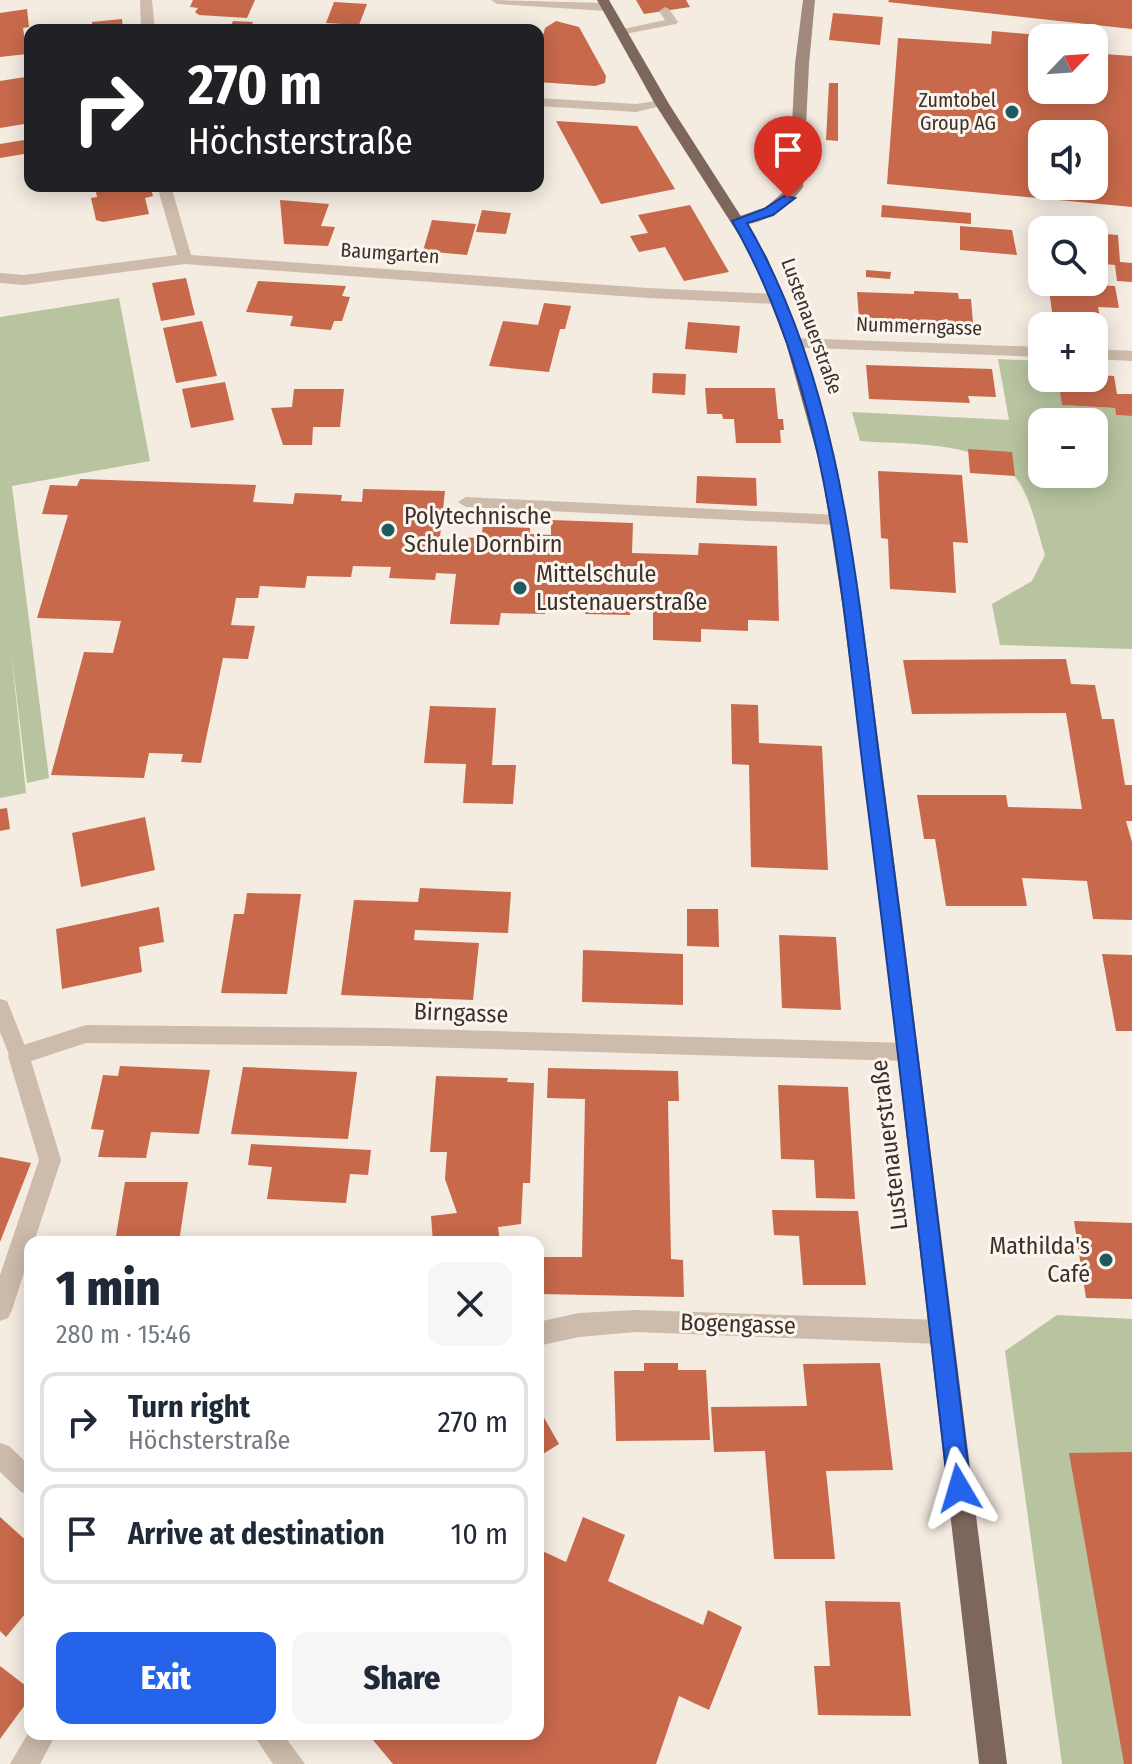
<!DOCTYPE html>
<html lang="en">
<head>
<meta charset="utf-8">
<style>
  :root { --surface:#fff; --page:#f6f6f7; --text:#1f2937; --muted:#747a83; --line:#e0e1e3; --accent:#2563eb }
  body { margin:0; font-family:"Fira Sans Condensed",sans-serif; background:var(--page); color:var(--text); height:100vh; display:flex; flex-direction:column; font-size:30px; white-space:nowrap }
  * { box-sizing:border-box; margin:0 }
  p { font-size:26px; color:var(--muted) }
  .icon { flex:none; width:44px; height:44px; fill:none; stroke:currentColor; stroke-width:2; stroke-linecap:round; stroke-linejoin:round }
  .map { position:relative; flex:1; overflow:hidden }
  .side { position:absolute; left:24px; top:1236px; width:520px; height:504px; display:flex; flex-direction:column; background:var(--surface); border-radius:16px; box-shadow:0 4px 20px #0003 }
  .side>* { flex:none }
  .banner { position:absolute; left:24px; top:24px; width:520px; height:168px; border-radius:16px; box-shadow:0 4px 20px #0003; background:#202124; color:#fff; overflow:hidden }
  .needle { width:52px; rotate:65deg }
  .buttons { position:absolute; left:1028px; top:24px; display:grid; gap:16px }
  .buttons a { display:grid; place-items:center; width:80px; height:80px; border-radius:16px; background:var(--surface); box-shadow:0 4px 20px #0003; font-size:40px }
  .pin { position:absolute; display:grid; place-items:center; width:68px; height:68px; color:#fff; margin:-82px -34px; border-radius:50% 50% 50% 0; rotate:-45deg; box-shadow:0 0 8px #0007 }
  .pin .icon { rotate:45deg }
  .me { position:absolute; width:88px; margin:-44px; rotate:353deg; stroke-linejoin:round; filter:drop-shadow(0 0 6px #0008) }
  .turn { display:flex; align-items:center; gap:28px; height:168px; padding:0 32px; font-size:36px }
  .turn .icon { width:104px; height:104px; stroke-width:2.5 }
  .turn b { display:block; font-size:56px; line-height:68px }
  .round { display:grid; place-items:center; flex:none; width:84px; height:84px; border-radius:16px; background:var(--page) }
  .summary { display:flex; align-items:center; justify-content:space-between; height:136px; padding:0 32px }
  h1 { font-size:48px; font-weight:800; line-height:60px }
  .primary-button { display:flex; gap:16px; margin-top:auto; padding:16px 32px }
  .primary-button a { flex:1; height:92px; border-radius:16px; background:var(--accent); color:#fff; font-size:32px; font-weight:800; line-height:92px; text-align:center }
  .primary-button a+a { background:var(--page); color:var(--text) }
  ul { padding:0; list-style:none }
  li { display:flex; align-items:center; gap:24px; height:100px; margin:0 16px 12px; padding:0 16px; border:4px solid var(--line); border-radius:16px }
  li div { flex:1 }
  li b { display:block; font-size:30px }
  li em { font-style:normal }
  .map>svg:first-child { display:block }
  .green { fill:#b8c4a0; fill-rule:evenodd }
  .building { fill:#c8694b; fill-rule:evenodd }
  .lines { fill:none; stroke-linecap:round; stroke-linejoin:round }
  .lane { fill:#cdbbac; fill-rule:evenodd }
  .street { fill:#cdbbac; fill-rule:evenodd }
  .secondary { fill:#a18a7d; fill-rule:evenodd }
  .primary { fill:#7d675c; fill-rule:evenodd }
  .route { fill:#2563eb; stroke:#184099; stroke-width:2 }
  .poi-dot { fill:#1f5a5e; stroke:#fbf5ee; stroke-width:3 }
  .labels { text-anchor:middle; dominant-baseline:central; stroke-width:6; stroke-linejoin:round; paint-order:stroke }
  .far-poi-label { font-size:20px; fill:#3b302b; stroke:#fbf5ee; text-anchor:end }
  .far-street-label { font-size:20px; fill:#3b302b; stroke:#fbf5ee }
  .poi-label { font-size:24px; fill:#3b302b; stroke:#fbf5ee; text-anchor:start }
  .street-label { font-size:24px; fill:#3b302b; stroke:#fbf5ee }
</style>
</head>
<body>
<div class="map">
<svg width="1132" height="1764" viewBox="0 0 1132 1764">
  <rect width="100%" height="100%" fill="#f4ebe1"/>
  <g class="green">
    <polygon points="119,298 150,461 12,486 49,778 27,783 11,649 26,793 0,798 0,317"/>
    <path d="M998 359 1042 361V378H1058L1063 405 1115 408 1116 415 1132 416V649L1000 645 992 604 1032 581 1045 555C1038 534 1029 489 1013 475 975 440 909 445 860 441L852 412 1009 420ZM1042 422H1094V474H1042Z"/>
    <polygon points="1057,1315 1132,1319 1132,1764 1062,1764 1005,1351"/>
  </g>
  <g class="building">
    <polygon points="193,0 255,0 247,18 199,15 195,12 198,8 190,7"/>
    <polygon points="636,0 686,0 690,7 644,14"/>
    <polygon points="889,0 1132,0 1132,29 888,2"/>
    <polygon points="334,2 367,4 359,25 326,23"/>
    <polygon points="27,9 29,27 23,28 27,54 0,57 0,13"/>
    <polygon points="833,13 883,17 880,45 829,40"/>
    <polygon points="122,19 123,30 92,30 92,22"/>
    <polygon points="233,21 253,22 250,29 230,28"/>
    <polygon points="556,21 579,27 606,76 605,83 595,86 538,82 538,54 545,28"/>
    <path d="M992 31 1049 36 1042 38V90H1094V40L1103 41 1104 54 1132 56V207L887 184 898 38 991 44ZM1042 134H1094V186H1042Z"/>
    <polygon points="25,77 30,123 0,128 0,81"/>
    <polygon points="829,83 838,83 838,141 826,140"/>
    <polygon points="556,121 637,126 675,189 601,204"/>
    <polygon points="30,139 30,153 0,158 0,144"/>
    <polygon points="130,186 150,186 153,196 145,198 149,214 103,222 96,220 91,198 97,197 96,192"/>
    <polygon points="280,200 329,204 321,226 335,227 328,246 284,244"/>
    <polygon points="690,205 729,272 684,281 665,247 639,252 630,236 648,233 638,215"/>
    <polygon points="882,205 971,213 971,224 881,217"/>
    <polygon points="482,210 511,213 506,234 476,232"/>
    <polygon points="432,220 476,224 467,255 423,251"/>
    <polygon points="960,226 1012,230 1017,255 960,250"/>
    <polygon points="1094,233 1118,235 1120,262 1132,263 1132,282 1117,281 1115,265 1094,263"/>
    <polygon points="866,270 891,272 890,279 866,277"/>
    <polygon points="186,278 195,315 161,321 152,283"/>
    <polygon points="258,281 346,286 342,296 350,297 342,321 334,321 331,330 290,326 293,316 246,312"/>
    <polygon points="1048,283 1115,286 1119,308 1098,307 1104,339 1094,339 1094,326 1054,326"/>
    <polygon points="914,291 958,293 959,299 971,299 973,323 872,323 871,318 859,318 857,292 914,294"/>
    <polygon points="544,303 571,306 565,329 560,329 549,372 489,366 503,321 538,325"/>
    <polygon points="202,321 217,376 176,383 163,328"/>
    <polygon points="688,322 740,326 737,353 685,349"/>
    <polygon points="866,365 992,369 996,397 968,396 970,403 869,399"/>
    <polygon points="653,373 686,374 685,395 652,393"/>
    <polygon points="1094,375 1114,376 1117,394 1132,394 1132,416 1116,415 1115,408 1062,405 1058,378 1094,378"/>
    <polygon points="225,382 234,420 191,428 182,389"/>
    <polygon points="705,388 775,388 778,419 783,419 784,430 780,430 781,443 736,443 734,419 723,419 722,414 707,414"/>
    <polygon points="294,389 344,389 340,427 313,427 312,445 283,445 271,408 292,407"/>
    <polygon points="968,449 1012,452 1015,476 970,473"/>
    <polygon points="878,471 962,475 968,543 953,542 956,593 890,589 888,539 881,538"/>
    <polygon points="697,476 756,478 757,506 696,503"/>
    <polygon points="80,479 256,485 253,502 293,504 295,493 342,495 341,501 362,502 363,489 445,491 440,537 481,538 483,526 530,528 530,534 551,535 551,520 633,523 632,553 698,555 699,543 777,546 779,621 748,620 748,631 701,629 701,642 653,640 653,606 631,605 630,615 585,614 585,604 546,602 545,614 501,613 499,625 450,624 456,574 436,573 435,580 389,578 391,567 353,566 351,577 307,576 305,588 260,586 258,598 236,598 231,625 255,626 248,659 223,658 201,763 181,762 183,754 149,753 144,778 51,775 84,652 113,653 121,621 37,618 68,515 42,514 50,485 77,486"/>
    <polygon points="1066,659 1071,684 1095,685 1102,719 1114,719 1125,785 1132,785 1132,821 1126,821 1132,842 1132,920 1093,919 1087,881 1022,878 1027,906 946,906 935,839 924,839 917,795 1006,795 1008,807 1082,809 1066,713 912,714 903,660"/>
    <polygon points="731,704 758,705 759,743 822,746 828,870 751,867 749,765 732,764"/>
    <polygon points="430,706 496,708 492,765 516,765 513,804 463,803 466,764 424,763"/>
    <polygon points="7,808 10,829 0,831 0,809"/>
    <polygon points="145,817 155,870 81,887 72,833"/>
    <polygon points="420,888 511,892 508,933 415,930 414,940 479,943 473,1000 341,995 354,900 418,902"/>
    <polygon points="247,893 301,894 287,994 221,993 234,914 244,914"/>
    <polygon points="159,907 164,942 139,947 142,972 62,989 56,929"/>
    <polygon points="687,909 718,909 719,947 687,946"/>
    <polygon points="779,935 836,937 841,1010 782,1008"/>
    <polygon points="583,950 683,954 683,1005 582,1002"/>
    <polygon points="1102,954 1132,955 1132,1031 1116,1031"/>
    <polygon points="120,1066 210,1070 199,1134 151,1132 146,1158 98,1157 104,1130 91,1129 103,1075 118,1076"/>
    <polygon points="243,1067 357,1072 348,1139 231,1134"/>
    <polygon points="548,1068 678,1071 679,1101 668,1101 671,1259 683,1260 684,1297 540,1294 541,1257 582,1257 585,1099 547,1098"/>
    <polygon points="436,1076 508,1078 507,1082 534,1083 530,1183 523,1183 521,1224 498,1227 500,1242 433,1242 431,1216 457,1213 445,1179 447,1152 430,1152"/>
    <polygon points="778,1085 848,1087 855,1199 816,1198 814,1160 781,1159"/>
    <polygon points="251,1144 371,1150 368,1175 350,1174 346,1203 267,1199 272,1167 248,1165"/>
    <polygon points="0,1157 31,1163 0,1242"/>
    <polygon points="125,1182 188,1182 179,1242 115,1242"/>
    <polygon points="772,1210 858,1211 866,1285 803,1285 799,1236 774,1235"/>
    <polygon points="1074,1221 1132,1223 1132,1299 1086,1298"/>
    <polygon points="644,1363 678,1363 678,1370 706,1370 710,1440 616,1441 614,1371 644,1371"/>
    <polygon points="880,1363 893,1470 826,1471 835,1559 774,1559 765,1451 714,1452 711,1407 807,1406 803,1364"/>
    <polygon points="538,1407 559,1444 538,1457"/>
    <polygon points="1132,1452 1132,1764 1124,1764 1069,1453"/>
    <polygon points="0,1517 30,1544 30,1608 6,1637 0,1631"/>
    <polygon points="583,1517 625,1535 608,1581 703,1625 708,1610 742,1627 709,1710 679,1696 656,1764 393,1764 368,1734 538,1734 538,1549 566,1562"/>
    <polygon points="825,1601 900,1602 911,1716 818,1715 814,1666 830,1666"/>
    <polygon points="0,1666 30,1689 30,1698 0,1739"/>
  </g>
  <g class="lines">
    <g class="lane">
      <polygon points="665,7 669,9 678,22 676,24 620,35 614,31 665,20 659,11"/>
      <polygon points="466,497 838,515 846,520 838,525 466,507 458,502"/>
      <polygon points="0,999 7,1001 29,1056 26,1062 19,1065 12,1062 0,1032"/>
    </g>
    <g class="street">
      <polygon points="140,0 152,0 155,30 141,30"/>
      <polygon points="491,0 606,3 612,7 606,11 497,4"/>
      <polygon points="538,98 636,104 662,100 669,104 636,112 538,106"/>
      <polygon points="157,186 171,186 191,255 648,288 777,294 785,299 777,304 648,298 185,264 24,285 0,283 0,273 24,275 177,255"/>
      <polygon points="794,338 1042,347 1042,357 788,347 788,339"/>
      <polygon points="1094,349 1132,351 1132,361 1094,359"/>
      <polygon points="86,1025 386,1028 906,1043 914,1045 917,1052 914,1059 906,1061 386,1046 86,1043 31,1061 61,1160 34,1242 30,1242 30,1254 12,1310 8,1318 0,1321 0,1275 39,1160 8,1056 11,1049"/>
      <polygon points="636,1310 940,1320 948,1324 952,1332 948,1340 940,1344 636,1332 579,1337 538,1346 538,1322 579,1313"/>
      <polygon points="0,1443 9,1446 30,1466 30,1495 21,1492 0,1472"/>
      <polygon points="30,1730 30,1734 56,1734 40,1764 10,1764"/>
      <polygon points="253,1734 283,1734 305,1764 273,1764"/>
    </g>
    <path class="secondary" d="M803 0H815L809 64 803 187C788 208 761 228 734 224V218L766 207 789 187 795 64Z"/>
    <polygon class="primary" points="597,0 609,0 669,104 767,257 802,343 838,472 861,609 902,922 1007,1764 979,1764 882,922 843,609 822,472 786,343 753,257 655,104"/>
  </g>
  <path class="route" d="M784 196 795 198 773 215 747 223C844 390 857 592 882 780 914 1016 941 1252 971 1488L967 1496 959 1499 951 1496 948 1488C921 1254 895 1019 865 785 841 595 830 391 732 221L764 209Z"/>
  <g class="poi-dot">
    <circle cx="1012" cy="112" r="8"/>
    <circle cx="388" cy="530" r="8"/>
    <circle cx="520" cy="588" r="8"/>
    <circle cx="1106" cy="1260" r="8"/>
  </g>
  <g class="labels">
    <g class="far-poi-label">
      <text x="996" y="100">Zumtobel<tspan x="996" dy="23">Group AG</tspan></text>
    </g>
    <g class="far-street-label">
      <text transform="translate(390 253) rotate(4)">Baumgarten</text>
      <text transform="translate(812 326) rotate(70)">Lustenauerstraße</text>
      <text transform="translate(919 326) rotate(2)">Nummerngasse</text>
    </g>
    <g class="poi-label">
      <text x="404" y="516">Polytechnische<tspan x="404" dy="28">Schule Dornbirn</tspan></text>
      <text x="536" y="574">Mittelschule<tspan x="536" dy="28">Lustenauerstraße</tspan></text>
      <text x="1090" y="1246" text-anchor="end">Mathilda's<tspan x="1090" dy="28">Café</tspan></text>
    </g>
    <g class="street-label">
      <text transform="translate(461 1013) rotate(2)">Birngasse</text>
      <text transform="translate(889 1145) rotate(-97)">Lustenauerstraße</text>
      <text transform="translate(738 1324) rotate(2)">Bogengasse</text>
    </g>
  </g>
</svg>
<div class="buttons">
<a><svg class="needle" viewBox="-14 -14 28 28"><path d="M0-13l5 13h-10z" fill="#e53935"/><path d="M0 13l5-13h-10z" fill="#747a83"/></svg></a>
<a><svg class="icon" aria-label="sound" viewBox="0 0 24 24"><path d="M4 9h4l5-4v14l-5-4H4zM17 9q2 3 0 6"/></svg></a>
<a><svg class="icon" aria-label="search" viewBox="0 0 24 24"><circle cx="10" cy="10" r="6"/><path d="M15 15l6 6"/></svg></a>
<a>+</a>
<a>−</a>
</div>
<div class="pin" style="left:788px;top:198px;background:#d93025"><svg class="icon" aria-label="arrive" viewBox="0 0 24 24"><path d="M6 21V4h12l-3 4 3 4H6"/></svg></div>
<svg class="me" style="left:959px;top:1488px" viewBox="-20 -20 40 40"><path d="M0-17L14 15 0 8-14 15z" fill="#2563eb" stroke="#fff" stroke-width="4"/></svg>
<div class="banner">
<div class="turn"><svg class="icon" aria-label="right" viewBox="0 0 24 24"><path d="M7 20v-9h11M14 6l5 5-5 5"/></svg><div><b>270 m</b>Höchsterstraße</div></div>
</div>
<section class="side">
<div class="summary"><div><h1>1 min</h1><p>280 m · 15:46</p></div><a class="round"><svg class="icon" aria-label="close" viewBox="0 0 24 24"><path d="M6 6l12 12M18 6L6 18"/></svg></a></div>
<ul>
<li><svg class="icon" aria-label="right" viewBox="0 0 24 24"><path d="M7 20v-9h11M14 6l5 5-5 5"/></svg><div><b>Turn right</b><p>Höchsterstraße</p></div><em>270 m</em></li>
<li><svg class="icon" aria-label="arrive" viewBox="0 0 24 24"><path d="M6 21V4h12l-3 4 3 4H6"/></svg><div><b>Arrive at destination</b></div><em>10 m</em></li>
</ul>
<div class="primary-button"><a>Exit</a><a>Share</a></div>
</section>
</div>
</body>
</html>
